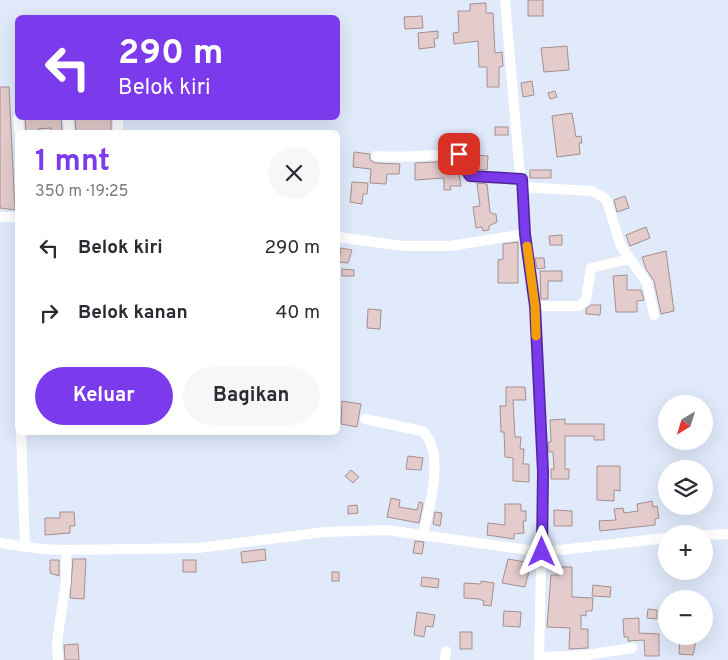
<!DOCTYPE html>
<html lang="id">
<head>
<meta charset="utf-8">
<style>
  :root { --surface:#fff; --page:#f7f7f7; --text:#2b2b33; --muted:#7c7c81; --accent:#7c3aed }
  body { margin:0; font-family:Overpass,sans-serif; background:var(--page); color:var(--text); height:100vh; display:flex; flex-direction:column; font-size:19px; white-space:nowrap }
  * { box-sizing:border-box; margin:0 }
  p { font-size:16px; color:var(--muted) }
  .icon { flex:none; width:28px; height:28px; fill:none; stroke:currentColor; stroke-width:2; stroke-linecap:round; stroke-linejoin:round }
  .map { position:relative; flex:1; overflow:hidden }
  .details { position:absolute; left:15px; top:130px; width:325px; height:305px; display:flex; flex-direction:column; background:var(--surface); border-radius:8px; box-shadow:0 5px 20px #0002 }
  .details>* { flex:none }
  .top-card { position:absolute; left:15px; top:15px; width:325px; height:105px; border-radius:8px; box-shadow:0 5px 20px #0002; background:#7c3aed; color:#fff; overflow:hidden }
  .needle { width:32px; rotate:218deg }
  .fabs { position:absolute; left:658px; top:395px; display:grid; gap:10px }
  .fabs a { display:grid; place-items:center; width:55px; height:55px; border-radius:50%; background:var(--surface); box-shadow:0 5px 20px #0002; font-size:25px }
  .pin { position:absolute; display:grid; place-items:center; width:42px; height:42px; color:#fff; margin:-21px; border-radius:10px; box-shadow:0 2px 8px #0006 }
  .me { position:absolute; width:55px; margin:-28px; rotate:0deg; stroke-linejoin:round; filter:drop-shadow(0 0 4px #0008) }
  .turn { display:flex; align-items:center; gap:18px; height:105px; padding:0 20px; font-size:22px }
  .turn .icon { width:65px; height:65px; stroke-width:2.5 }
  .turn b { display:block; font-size:35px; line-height:42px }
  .round { display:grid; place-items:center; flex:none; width:52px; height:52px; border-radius:26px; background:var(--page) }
  .headline { display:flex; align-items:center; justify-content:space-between; height:85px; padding:0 20px }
  h1 { font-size:30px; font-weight:700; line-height:38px; color:var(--accent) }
  .button { display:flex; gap:10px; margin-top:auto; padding:10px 20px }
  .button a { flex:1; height:58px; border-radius:30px; background:var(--accent); color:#fff; font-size:20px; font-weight:700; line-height:58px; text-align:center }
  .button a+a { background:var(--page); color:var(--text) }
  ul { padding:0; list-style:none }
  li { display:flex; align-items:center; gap:15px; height:65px; padding:0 20px }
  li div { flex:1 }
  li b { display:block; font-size:19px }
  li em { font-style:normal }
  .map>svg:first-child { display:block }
  .building { fill:#e3cccb; stroke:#a58f8e }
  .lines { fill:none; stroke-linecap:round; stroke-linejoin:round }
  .minor { stroke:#fff; stroke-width:10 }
  .route-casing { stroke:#51269a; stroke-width:12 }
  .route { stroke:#7c3aed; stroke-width:9 }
  .slow { stroke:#f59e0b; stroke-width:9 }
</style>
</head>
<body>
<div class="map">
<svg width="728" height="660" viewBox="0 0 728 660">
  <rect width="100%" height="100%" fill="#e0eafb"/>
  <g class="building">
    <rect x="528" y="0" width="15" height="16"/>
    <polygon points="486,3 486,13 493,13 495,53 502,52 503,66 499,67 499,87 487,87 487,67 479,67 478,41 454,44 453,33 459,32 458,11 470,11 470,4"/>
    <polygon points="422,16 423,28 405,29 404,17"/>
    <polygon points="438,31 438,38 434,39 435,47 419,49 418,33"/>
    <polygon points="567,46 569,70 544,72 541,48"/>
    <polygon points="532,81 534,95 523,97 521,83"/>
    <polygon points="0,87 9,87 15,210 0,208"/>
    <polygon points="555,91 557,97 550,99 548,93"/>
    <polygon points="572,113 576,137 581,136 582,143 579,143 580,154 557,157 552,116"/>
    <polygon points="25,118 61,118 62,132 52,132 51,128 38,129 38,132 26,132"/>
    <polygon points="75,118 111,118 111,132 76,132"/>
    <rect x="495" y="127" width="13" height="8"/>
    <polygon points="354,152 370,154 370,160 375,163 400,164 399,174 387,174 386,184 370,183 371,169 353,167"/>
    <polygon points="476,155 488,156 487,170 475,169"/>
    <polygon points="457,161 461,186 450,186 451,190 444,190 444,178 415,180 415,163"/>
    <rect x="530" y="170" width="21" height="8"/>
    <polygon points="352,182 368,183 367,194 363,194 362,204 350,202"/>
    <polygon points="477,183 487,184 490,212 493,214 496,214 497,222 489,226 489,230 483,231 482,227 476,228 473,207 480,206"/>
    <polygon points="625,196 629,208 617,212 614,200"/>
    <polygon points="646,227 650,238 630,246 626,235"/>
    <polygon points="562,235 562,245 550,245 549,236"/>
    <polygon points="518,242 518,283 498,283 498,260 503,259 503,244"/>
    <polygon points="341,248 352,250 348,263 339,262"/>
    <polygon points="666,251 674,311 661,314 654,281 646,269 642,257"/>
    <polygon points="535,258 544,258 545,268 537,269"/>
    <polygon points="342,269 354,270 354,276 342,276"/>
    <polygon points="540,271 562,271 562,281 548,281 548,299 541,299"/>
    <polygon points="627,275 627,290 641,290 644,300 637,301 637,312 616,312 613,276"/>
    <polygon points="591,305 601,305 600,315 586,314 586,309"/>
    <polygon points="368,309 381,310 380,329 367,328"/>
    <polygon points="506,387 525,387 526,400 513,400 515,437 521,437 520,449 524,449 523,464 529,464 529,482 513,481 513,458 505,457 504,432 501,432 500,406 506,406"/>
    <polygon points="342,401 361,404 357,427 341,424"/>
    <polygon points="565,419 565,424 604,424 604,440 594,440 594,436 565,436 565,469 569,469 569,479 551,479 551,469 554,469 553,452 549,452 548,442 551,442 550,420"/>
    <polygon points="408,456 423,458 421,470 406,469"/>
    <polygon points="597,466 620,466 620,491 614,490 614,501 597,500"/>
    <polygon points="351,470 359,477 353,483 345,476"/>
    <polygon points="391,498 400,500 399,507 417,510 419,502 423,503 419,523 387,517"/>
    <polygon points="652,501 653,507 657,506 659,518 655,519 655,525 600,531 599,521 616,520 614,509 623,508 624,513 638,511 637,504"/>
    <polygon points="505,504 521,504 521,511 526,511 526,521 523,521 524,533 514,534 514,539 487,535 488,523 505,525"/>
    <polygon points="357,505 358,513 348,514 348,506"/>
    <polygon points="554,510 572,511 572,526 554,526"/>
    <polygon points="60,512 74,512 75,526 70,526 70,533 45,535 45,518 60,518"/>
    <polygon points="435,512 442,513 440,526 433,524"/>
    <polygon points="415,541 424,542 422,554 413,553"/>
    <polygon points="265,549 266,560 242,563 241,552"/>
    <polygon points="73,559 86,559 84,599 70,598"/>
    <polygon points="508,559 531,563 525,587 502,583"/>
    <polygon points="50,560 59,560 59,576 50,573"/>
    <rect x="183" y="560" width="13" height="12"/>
    <polygon points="559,567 572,567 572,597 593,598 592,611 586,611 586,616 581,615 581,629 588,629 588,648 569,649 570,628 547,627 551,575 559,575"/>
    <rect x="332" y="572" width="7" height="9"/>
    <polygon points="422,577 439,579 438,588 421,586"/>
    <polygon points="481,581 494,583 491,606 483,605 484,601 479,599 464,598 464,583 481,584"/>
    <polygon points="593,585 611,587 610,597 592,596"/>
    <polygon points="648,609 657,610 657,619 647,618"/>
    <polygon points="504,611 521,612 520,627 503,626"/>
    <polygon points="417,612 435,615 433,627 426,626 424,637 414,635"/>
    <polygon points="639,618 639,633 659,634 659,656 645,656 644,640 628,641 628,637 624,637 623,619"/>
    <rect x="460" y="632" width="12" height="17"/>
    <polygon points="680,636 697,636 693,655 679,654"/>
    <polygon points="78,644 79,660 65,660 64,645"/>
  </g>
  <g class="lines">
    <g class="minor">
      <polyline points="505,0 525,234 535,306 543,472 539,660"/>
      <polyline points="18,118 19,132"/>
      <polyline points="68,118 69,132"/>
      <polyline points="118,118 118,132"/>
      <path d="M376 156C404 158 431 155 459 154L464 157 466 170 470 176 522 179"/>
      <polyline points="522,187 592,191 606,199 621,246 647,283 654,315"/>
      <polyline points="0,217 18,217"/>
      <polyline points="338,237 403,246 450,246 525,234"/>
      <polyline points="535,306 579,306 586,300 591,268 629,259"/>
      <path d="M365 419 422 431C446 450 429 510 423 534"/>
      <polyline points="21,432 25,547"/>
      <polyline points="704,535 728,534"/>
      <polyline points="0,543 42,549 66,550 198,548 325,532 387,530 542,552 666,538"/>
      <polyline points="540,657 587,655 632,648"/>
      <polyline points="58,660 57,642 66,581 66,550"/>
      <polyline points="445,660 446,651"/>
    </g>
  </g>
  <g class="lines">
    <g class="route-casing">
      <polyline id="route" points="459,154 464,157 466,170 470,176 522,179 525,234 535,306 543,472 542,552"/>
    </g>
    <use href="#route" class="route"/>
    <polyline class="slow" points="527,246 535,306 536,336"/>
  </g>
</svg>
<div class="fabs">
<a><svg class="needle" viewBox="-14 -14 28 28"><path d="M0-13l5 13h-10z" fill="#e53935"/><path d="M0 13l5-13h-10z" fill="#7c7c81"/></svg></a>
<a><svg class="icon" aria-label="layers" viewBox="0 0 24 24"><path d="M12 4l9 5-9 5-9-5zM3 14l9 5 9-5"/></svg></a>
<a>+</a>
<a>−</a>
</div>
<div class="pin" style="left:459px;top:154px;background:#d93025"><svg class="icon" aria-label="arrive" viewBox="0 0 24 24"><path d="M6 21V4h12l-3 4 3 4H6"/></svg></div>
<svg class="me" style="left:542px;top:552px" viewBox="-20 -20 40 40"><path d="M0-17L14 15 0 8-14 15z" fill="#7c3aed" stroke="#fff" stroke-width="4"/></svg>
<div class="top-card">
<div class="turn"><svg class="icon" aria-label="left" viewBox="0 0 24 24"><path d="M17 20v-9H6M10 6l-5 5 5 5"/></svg><div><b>290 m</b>Belok kiri</div></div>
</div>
<section class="details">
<div class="headline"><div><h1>1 mnt</h1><p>350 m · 19:25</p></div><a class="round"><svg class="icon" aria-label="close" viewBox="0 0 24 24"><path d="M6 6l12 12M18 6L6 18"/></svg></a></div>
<ul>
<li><svg class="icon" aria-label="left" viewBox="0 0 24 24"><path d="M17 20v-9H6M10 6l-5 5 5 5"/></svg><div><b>Belok kiri</b></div><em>290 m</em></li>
<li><svg class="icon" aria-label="right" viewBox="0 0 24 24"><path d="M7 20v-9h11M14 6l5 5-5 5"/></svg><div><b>Belok kanan</b></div><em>40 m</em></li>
</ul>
<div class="button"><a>Keluar</a><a>Bagikan</a></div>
</section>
</div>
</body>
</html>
